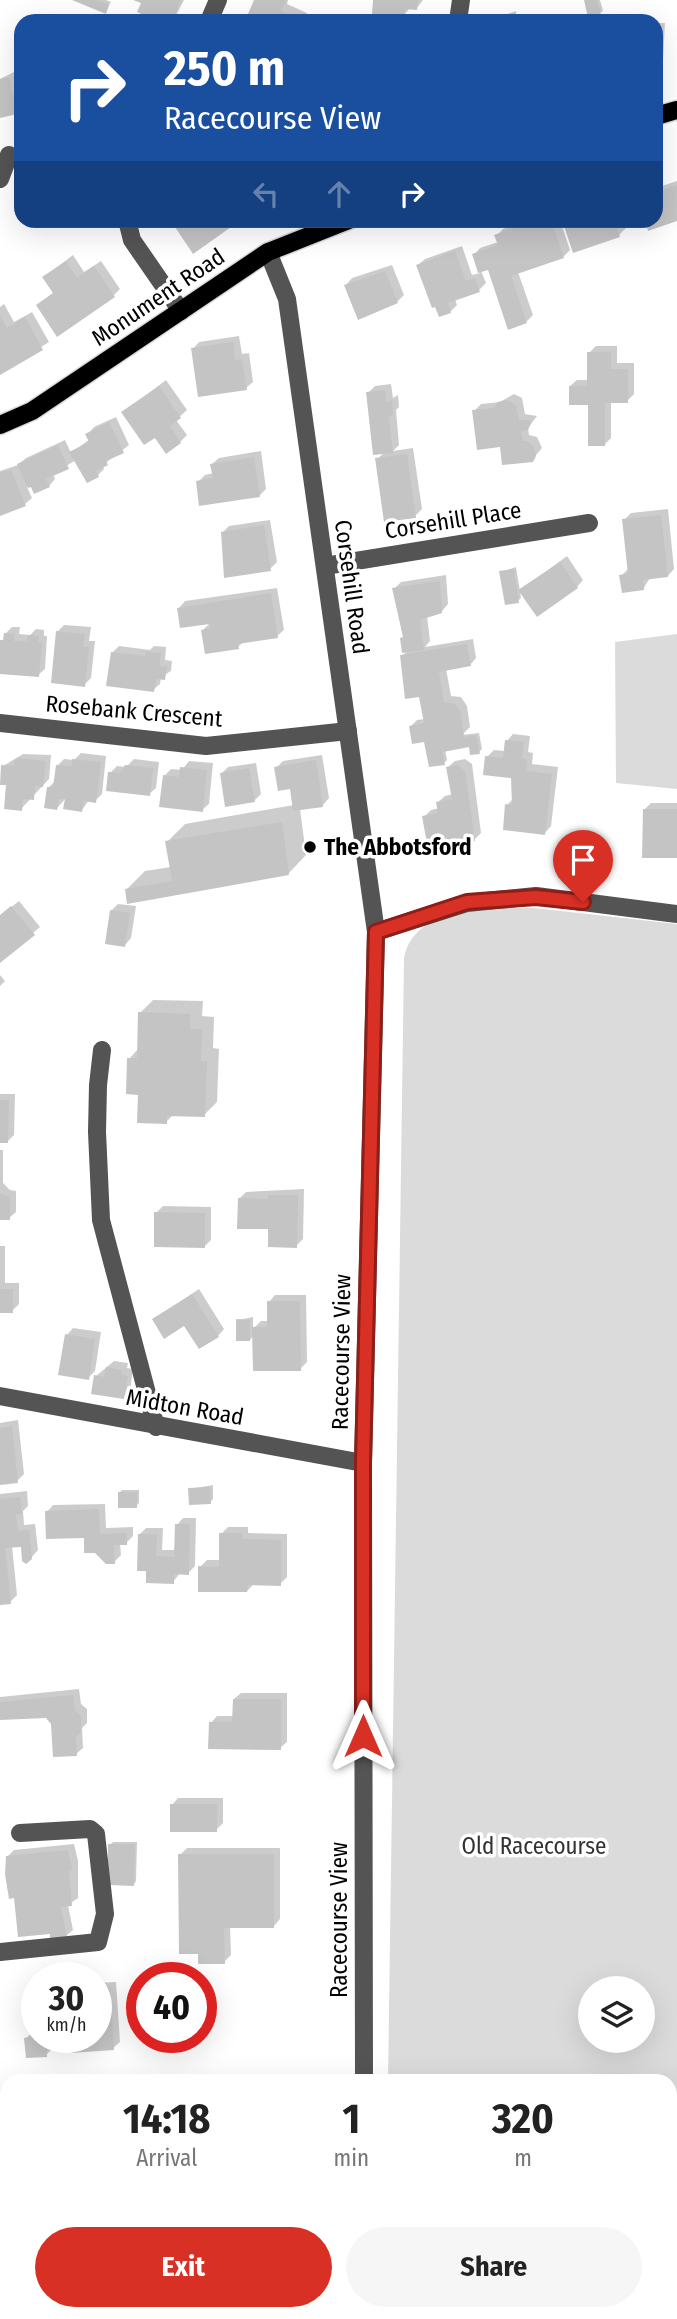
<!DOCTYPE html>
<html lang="en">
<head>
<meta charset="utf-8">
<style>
  :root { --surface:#fff; --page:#f6f6f6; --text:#222; --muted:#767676; --accent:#d93025 }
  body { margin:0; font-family:"Fira Sans Condensed",sans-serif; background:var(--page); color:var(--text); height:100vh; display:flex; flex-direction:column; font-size:26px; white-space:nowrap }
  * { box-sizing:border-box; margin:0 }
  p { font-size:23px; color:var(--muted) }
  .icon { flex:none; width:38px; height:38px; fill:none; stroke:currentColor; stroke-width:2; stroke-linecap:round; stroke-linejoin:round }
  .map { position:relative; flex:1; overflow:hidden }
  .side { position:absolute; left:0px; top:2074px; width:677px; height:247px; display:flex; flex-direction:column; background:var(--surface); border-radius:21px 21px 0 0; box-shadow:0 7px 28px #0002 }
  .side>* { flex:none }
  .banner { position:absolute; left:14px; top:14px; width:649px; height:214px; border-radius:21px; box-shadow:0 7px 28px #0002; background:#1a4fa0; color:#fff; overflow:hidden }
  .buttons { position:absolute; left:578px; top:1976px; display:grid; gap:14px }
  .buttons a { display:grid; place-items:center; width:77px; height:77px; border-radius:50%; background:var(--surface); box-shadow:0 7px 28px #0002; font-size:35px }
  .speed { position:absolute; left:21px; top:1962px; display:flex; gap:14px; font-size:35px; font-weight:700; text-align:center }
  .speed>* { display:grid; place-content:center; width:91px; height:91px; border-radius:50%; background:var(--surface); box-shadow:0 7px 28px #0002; line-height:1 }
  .speed small { font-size:18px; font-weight:400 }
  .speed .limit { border:10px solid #d22; background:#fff; color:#111 }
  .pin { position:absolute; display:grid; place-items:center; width:60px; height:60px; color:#fff; margin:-72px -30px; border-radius:50% 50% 50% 0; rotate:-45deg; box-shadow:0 0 7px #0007 }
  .pin .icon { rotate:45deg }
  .me { position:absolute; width:77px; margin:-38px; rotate:0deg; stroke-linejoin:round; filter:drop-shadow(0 0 5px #0008) }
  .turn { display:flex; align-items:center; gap:24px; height:147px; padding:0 35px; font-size:32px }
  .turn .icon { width:91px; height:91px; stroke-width:2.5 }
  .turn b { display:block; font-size:49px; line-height:60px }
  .lanes { display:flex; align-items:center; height:66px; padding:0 35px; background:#0003; justify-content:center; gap:35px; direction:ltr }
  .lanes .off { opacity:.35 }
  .eta { display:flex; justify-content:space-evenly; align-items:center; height:119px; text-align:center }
  .eta b { font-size:42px; font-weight:700; line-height:49px }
  .primary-button { display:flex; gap:14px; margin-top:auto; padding:14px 35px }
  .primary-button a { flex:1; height:80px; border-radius:42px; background:var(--accent); color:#fff; font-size:28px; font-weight:700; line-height:80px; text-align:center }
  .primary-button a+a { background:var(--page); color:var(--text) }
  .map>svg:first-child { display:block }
  .green { fill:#dbdbdb; fill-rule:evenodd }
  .shadow { fill:#0003 }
  .building { fill:#c4c4c4 }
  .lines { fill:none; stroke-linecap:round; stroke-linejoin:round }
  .major-casing { stroke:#dbdbdb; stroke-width:21 }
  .minor { stroke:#545454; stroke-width:18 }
  .major { stroke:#000; stroke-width:18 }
  .route-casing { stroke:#8d1f18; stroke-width:18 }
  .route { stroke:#d93025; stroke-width:12 }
  .poi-dot { fill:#000; stroke:#fff; stroke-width:2.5 }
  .labels { text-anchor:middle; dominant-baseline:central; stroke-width:7; stroke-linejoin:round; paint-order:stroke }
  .street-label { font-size:23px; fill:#000; stroke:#fff }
  .poi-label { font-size:23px; font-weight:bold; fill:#000; stroke:#fff; text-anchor:start }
  .park-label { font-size:23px; fill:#323232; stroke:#fff }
</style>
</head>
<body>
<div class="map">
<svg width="677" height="2319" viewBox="0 0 677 2319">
  <rect width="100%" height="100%" fill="#fff"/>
  <g class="green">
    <polygon points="677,634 677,789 616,783 615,642"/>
    <path d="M501 908H534L677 924V2319H396L392 2314H670V2081H388L404 959C411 915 464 911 501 908ZM590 1988H642V2040H590Z"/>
  </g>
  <g class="shadow">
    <polygon points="76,0 106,0 111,2 105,12"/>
    <polygon points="137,0 184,0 173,21 141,21 147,15 143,2"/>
    <polygon points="256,0 288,0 287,4 307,13 304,21 246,21"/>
    <polygon points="375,0 423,0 416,9 410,8 404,15"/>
    <polygon points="585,0 600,0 603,11 600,13"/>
    <polygon points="516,11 517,21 498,21 501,16"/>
    <polygon points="121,16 134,21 116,21"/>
    <polygon points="656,23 665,23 663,59 656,66"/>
    <polygon points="16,71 21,108 16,113 0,116 0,79"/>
    <polygon points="660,177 662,186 677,181 677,219 656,220 656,178"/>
    <polygon points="528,220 560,220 570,250 563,257 518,272 533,315 526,322 489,268 481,271 486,283 479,290 455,299 457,305 450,312 418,265 425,259 462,246 472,275 480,273 474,255 480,248 498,242 496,236 503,229"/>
    <polygon points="564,220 623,220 626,228 619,235"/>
    <polygon points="73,255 84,272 101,261 120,289 114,295 55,292 44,277"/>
    <polygon points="392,265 404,295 397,302 346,285 352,278"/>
    <polygon points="4,304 14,322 32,312 49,342 0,373 0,307"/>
    <polygon points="239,336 242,354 249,353 253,382 246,388 193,349 199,342"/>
    <polygon points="596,346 617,346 617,363 634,363 634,394 627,401 611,401 611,438 604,445 590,404 570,386 577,380 589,380 589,353"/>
    <polygon points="166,380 187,410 176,420 187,435 180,442 155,435 124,412"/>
    <polygon points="391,384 393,398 398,395 399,407 396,410 399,445 393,451 413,448 422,509 415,516 377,459 384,453 368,393 375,386"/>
    <polygon points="514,394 522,398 525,414 537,416 528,428 529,435 537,437 542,448 532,460 501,445 474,411 481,404 500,402"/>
    <polygon points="116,417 129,445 103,465 104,469 97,476 76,460 53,474 55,479 49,486 27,487 32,498 25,504 0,514 0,471 18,465 26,458 65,440 71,453 90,439 88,434 94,427"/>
    <polygon points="261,451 266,489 259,496 198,482 205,475 214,473 212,464 219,458"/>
    <polygon points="668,509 674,569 668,576 650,578 643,589 621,576 628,569 624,520 631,513"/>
    <polygon points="270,520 277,562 270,569 226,576 222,533 229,526"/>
    <polygon points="567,556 583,580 577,587 521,590"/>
    <polygon points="516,567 521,598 518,601 501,572"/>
    <polygon points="446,575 448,604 442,611 427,616 430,641 425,647 473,639 476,658 470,665 446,669 451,696 461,697 467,706 470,727 462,735 479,733 482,749 479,752 470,745 445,750 447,760 444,763 411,726 417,720 425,719 421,695 402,656 408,650 402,638 405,635 394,589 401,582"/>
    <polygon points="277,588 284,630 277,636 244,641 238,647 203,630 211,622 179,608 185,601"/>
    <polygon points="64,625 91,627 89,641 95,641 91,678 84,685 57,632"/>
    <polygon points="12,627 20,627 19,634 30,635 36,629 44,630 44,636 47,636 45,669 38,675 0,672 5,634"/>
    <polygon points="119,646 150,650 154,646 166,647 165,660 172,661 171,671 161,677 160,684 153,690 112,653"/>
    <polygon points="513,734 530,736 528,752 533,753 532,764 558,767 551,826 545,833 507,805 514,798 513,776 487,757 494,750 505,751 507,741"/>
    <polygon points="81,753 106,756 102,794 95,801 89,800 82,810 67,797 57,808 49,787 56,780 57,766 64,759 74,760"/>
    <polygon points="23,754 51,755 49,779 21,809 3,766"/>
    <polygon points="322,755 329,798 323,805 300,809 306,855 288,874 127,889 145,871 171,867 167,842 185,824 294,805 291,787 276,768 283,761"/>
    <polygon points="134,759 159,762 156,788 149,794 110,773 117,766 126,767"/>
    <polygon points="465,759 472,764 481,833 474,840 424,817 431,810 439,808 438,802 445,796 453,794 448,767 455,761"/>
    <polygon points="189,761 213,763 209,804 202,810 165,775 171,769 182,770"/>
    <polygon points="256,763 261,794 254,801 221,774 228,767"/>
    <polygon points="651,803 677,803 677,856 644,810"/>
    <polygon points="19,901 40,927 0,961 0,916"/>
    <polygon points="118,904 136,906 131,938 125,945 111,911"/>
    <polygon points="0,975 5,981 0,986"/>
    <polygon points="153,1000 203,1001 202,1016 214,1017 213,1048 219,1049 217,1102 204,1115 174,1114 166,1122 140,1093 129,1059 139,1048 140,1013"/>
    <polygon points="0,1094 15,1094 14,1135 8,1141 0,1141"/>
    <polygon points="0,1150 3,1150 3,1183 10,1190 16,1191 16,1212 9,1218 0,1218"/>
    <polygon points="304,1189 303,1239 296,1246 270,1228 239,1199 246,1192"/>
    <polygon points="163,1206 211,1207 211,1240 204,1247 156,1213"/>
    <polygon points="0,1246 5,1246 5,1283 19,1283 19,1304 12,1311 0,1311"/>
    <polygon points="199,1289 224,1329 218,1336 185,1323 154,1319"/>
    <polygon points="275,1295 306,1295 307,1362 300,1369 254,1335 250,1340 238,1320 253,1317 253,1329 261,1321 269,1321 269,1302"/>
    <polygon points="73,1328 101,1332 95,1371 88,1378 67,1335"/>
    <polygon points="114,1361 128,1363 127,1368 133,1369 130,1390 123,1397 96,1376"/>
    <polygon points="18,1420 24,1474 17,1481 0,1483 0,1423"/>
    <polygon points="213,1485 213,1499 210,1502 190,1489"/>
    <polygon points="122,1490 139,1490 139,1503 136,1506 119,1493"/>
    <polygon points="27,1491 28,1506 23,1511 24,1525 35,1524 38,1550 29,1560 22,1545 12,1546 17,1595 10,1602 0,1603 0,1494"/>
    <polygon points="105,1504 106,1528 133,1527 133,1536 126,1543 120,1543 121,1555 114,1562 86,1536 47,1512 53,1505"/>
    <polygon points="183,1518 196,1518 195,1566 188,1573 180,1573 173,1582 139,1535 146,1528 163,1528 162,1550 176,1550 177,1525"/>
    <polygon points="228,1527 248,1527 248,1533 287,1534 287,1577 280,1584 254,1584 247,1591 200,1567 207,1560 221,1560 221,1534"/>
    <polygon points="79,1689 81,1704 87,1709 87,1723 82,1728 83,1748 76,1754 46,1716 0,1718 0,1697"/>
    <polygon points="241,1693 287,1693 287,1742 280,1748 211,1723 217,1716 234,1716 234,1699"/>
    <polygon points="178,1798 223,1798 223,1823 216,1830 172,1805"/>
    <polygon points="113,1842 137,1842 136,1881 134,1884 110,1845"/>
    <polygon points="74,1844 78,1861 78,1898 68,1905 73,1930 66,1936 52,1932 16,1896 7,1857 14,1850"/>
    <polygon points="187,1848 280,1848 280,1919 274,1926 230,1926 231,1955 224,1962 180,1855"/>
    <polygon points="116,1982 120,2042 113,2048 53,2048 46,2055 26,2038 32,2033 30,2008 37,2001 37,2037 96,2037 96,1983"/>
    <polygon points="80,2314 127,2314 128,2319 75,2319"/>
    <polygon points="232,2314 287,2314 281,2319 232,2319"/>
  </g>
  <g class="building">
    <polygon points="72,0 97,0 109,5 106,14"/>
    <polygon points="133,0 181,0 173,21 157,21 137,12 141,3"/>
    <polygon points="254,0 286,0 281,11 304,21 245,21"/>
    <polygon points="373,0 418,0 417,10 405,9 404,17 372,14"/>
    <polygon points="584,0 597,0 601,15 588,18"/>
    <polygon points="513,13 515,21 496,21 496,19"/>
    <polygon points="656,29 659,29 658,48 656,48"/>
    <polygon points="9,77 17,114 0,118 0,79"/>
    <polygon points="677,185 677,221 648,231 645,220 656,220 656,192"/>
    <polygon points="173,220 241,220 193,254 173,224"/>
    <polygon points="551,220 564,258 511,276 527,323 508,330 488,270 478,273 472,254 498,245 494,235 532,222 533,227"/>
    <polygon points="562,220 615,220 620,237 573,253"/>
    <polygon points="455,251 466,281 475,278 480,292 448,303 451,313 439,317 435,307 432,308 416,265"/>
    <polygon points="66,261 77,278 94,266 115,297 57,337 36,305 53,293 42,277"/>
    <polygon points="385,271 398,303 358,320 344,285"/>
    <polygon points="0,315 7,328 25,317 43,350 0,375"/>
    <polygon points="233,342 235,360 242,359 247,390 198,397 191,348"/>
    <polygon points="587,352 611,352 611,369 628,369 628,403 605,403 605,446 588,446 588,405 569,405 569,386 587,386"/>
    <polygon points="159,386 181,418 170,426 181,443 166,454 155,438 144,445 121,412"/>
    <polygon points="385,390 386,403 392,400 393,415 389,416 393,453 373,455 366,392"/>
    <polygon points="506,400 516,405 519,420 529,420 531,423 528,430 521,431 523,441 527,441 534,447 536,456 533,462 502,465 500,447 477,450 472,410 494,408 498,402"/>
    <polygon points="109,422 124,453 106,461 108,465 96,471 99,477 87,483 69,452 89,442 85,434"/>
    <polygon points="58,445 69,469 46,479 50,487 34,494 31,487 28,488 17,464"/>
    <polygon points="407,454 416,518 384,522 375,458"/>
    <polygon points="254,457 260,497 199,506 196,481 213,478 210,464"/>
    <polygon points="11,470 26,506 0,516 0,472"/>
    <polygon points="661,515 668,577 643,580 644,590 622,593 619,575 628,574 622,519"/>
    <polygon points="264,525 271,571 224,578 221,532"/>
    <polygon points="560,562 578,588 537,617 518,590"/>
    <polygon points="514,569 519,603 505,605 499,571"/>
    <polygon points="440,581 442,613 420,620 424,650 402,653 400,638 403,637 392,588"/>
    <polygon points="271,593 278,638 238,644 239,649 205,654 201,630 211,628 210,624 180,628 177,608"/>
    <polygon points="56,631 85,634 83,647 89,647 85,687 51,683"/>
    <polygon points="4,633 14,634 14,641 27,642 28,635 39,636 38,642 42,643 39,677 0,674 0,640 3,640"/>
    <polygon points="467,644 471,666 439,672 444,702 455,704 461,713 464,737 476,735 480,754 470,755 469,747 443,752 440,740 445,765 429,767 424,742 412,744 409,726 424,723 419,697 405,699 400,655"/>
    <polygon points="111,652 145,656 146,652 161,653 159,666 167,667 165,680 156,679 154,692 106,686"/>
    <polygon points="505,740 524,742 522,758 527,759 526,771 552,774 545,835 503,830 505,804 512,805 511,778 483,775 485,756 503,758"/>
    <polygon points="18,758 46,761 43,787 35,786 34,800 23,799 22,811 4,809 6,785 0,785 1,765 14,766 14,760"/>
    <polygon points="72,759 101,762 96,803 84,801 82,812 63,809 65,799 59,799 57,810 44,808 47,787 53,787 56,765 72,766"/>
    <polygon points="316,760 323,807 293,811 290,789 278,791 274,767"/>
    <polygon points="125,765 153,768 150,796 106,791 108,772 120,773"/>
    <polygon points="458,765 465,771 475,841 428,849 422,816 438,813 436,802 452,799 446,767"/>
    <polygon points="180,767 207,770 203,812 159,807 163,775 179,777"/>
    <polygon points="249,768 255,802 225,807 220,773"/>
    <polygon points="643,809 677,809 677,858 642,858"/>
    <polygon points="282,822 289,875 127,904 125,889 172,881 165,841"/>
    <polygon points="11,906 35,935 0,963 0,915"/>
    <polygon points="110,910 130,913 125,947 105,944"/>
    <polygon points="138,1012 190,1014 190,1029 202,1029 201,1061 207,1061 205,1117 167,1116 167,1124 137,1123 138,1095 126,1094 127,1058 137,1058"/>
    <polygon points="0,1100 9,1100 8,1143 0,1143"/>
    <polygon points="0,1193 10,1197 10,1220 0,1220"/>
    <polygon points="268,1195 298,1195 297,1248 268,1247 268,1229 237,1229 238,1198 268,1199"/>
    <polygon points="154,1212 205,1213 205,1248 154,1247"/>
    <rect x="0" y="1289" width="13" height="24"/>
    <polygon points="192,1294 219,1337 199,1349 184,1326 164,1339 152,1319"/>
    <polygon points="267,1301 300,1301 301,1371 253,1371 252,1327 267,1327"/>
    <polygon points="236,1319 250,1320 250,1341 236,1341"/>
    <polygon points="65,1334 95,1339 89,1380 58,1375"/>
    <polygon points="106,1367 122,1370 121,1375 128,1376 124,1399 91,1394 94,1375 104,1377"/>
    <polygon points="12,1426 18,1483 0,1485 0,1428"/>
    <polygon points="210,1487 211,1504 189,1505 188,1488"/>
    <rect x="118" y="1492" width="19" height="16"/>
    <polygon points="20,1497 22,1514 16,1514 18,1531 29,1530 32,1559 26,1564 22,1561 21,1547 5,1548 11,1604 0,1605 0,1499"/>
    <polygon points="99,1509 100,1534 127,1533 127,1545 114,1545 115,1564 106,1564 95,1553 84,1553 84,1538 46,1539 45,1511"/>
    <polygon points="175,1524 190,1524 189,1575 174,1574 174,1584 146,1583 146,1571 137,1571 138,1534 157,1534 156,1556 174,1557"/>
    <polygon points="219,1533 242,1533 242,1539 281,1540 281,1586 248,1585 247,1592 198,1592 198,1566 219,1567"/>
    <polygon points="73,1695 75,1711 81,1716 81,1731 76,1737 77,1756 53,1757 51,1724 46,1718 0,1720 0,1702"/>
    <polygon points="233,1699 281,1699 281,1750 208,1749 209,1722 232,1722"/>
    <rect x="170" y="1804" width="47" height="28"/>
    <polygon points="108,1844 135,1844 134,1886 108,1885"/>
    <polygon points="68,1850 72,1869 69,1870 72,1906 61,1907 67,1938 50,1939 50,1934 18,1937 14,1898 9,1899 5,1874 6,1856"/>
    <polygon points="178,1854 274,1854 274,1928 224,1928 225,1964 198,1964 198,1954 179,1954"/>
    <polygon points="96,1988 110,1988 114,2050 71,2053 71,2048 47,2050 47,2057 26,2058 24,2038 30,2037 28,2007 37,2007 37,2037 96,2037"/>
    <polygon points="119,2314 120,2319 86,2319 86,2317"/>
    <polygon points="230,2314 281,2314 282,2319 231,2319"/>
  </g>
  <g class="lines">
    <g class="major-casing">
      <g id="major">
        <polyline points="656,116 677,110"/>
        <polyline points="0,425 32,411 268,252 349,220"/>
        <polyline points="370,2314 372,2319"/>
      </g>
    </g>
    <g class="minor">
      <polyline points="209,21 218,0"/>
      <polyline points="458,21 461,0"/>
      <polyline points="0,179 9,155"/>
      <polyline points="127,220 132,240 181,311"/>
      <polyline points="268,252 287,299 376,932 363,1463 364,2081"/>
      <polyline points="325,566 589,523"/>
      <polyline points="0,723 206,746 348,731"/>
      <polyline points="376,932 467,903 536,896 677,914"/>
      <polyline points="102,1050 98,1085 97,1132 101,1220 156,1427"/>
      <polyline points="0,1396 363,1463"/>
      <polyline points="0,1952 98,1942 105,1914 96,1834 90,1829 20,1833"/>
      <polyline points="0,2266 7,2265"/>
      <polyline points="40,2314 41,2319"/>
      <polyline points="301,2314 301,2319"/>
    </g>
    <use href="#major" class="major"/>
  </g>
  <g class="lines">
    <g class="route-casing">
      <polyline id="route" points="363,1736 363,1462 376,932 467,902 536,897 583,902"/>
    </g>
    <use href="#route" class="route"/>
  </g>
  <circle class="poi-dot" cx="310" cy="847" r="7"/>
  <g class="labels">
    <g class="street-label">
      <text transform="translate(158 297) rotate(-34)">Monument Road</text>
      <text transform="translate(453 520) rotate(-9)">Corsehill Place</text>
      <text transform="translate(352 587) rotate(82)">Corsehill Road</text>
      <text transform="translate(134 711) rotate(5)">Rosebank Crescent</text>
      <text transform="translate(341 1352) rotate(-89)">Racecourse View</text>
      <text transform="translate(185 1407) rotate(10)">Midton Road</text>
      <text transform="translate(339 1920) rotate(-90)">Racecourse View</text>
    </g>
    <g class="poi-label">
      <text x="324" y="847">The Abbotsford</text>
    </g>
    <g class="park-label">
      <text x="534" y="1846">Old Racecourse</text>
    </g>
  </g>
</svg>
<div class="buttons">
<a><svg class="icon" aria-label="layers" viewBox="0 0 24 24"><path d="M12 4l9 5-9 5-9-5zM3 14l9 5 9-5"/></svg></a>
</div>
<div class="speed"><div>30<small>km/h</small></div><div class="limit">40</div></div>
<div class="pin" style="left:583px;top:902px;background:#d93025"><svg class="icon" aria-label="arrive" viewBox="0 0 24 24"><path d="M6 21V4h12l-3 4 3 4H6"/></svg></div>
<svg class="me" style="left:363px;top:1736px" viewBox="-20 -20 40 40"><path d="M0-17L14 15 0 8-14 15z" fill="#d93025" stroke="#fff" stroke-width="4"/></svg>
<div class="banner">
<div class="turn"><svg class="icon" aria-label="right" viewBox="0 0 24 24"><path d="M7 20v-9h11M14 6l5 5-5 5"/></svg><div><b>250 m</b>Racecourse View</div></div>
<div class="lanes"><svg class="icon off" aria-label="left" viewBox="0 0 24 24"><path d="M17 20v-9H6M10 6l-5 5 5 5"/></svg><svg class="icon off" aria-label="ahead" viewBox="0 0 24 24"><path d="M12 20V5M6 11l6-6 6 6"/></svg><svg class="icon" aria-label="right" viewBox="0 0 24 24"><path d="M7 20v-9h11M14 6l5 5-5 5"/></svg></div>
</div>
<section class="side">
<div class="eta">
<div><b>14:18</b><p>Arrival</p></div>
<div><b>1</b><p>min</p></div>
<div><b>320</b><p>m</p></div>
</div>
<div class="primary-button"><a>Exit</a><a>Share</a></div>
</section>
</div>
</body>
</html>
